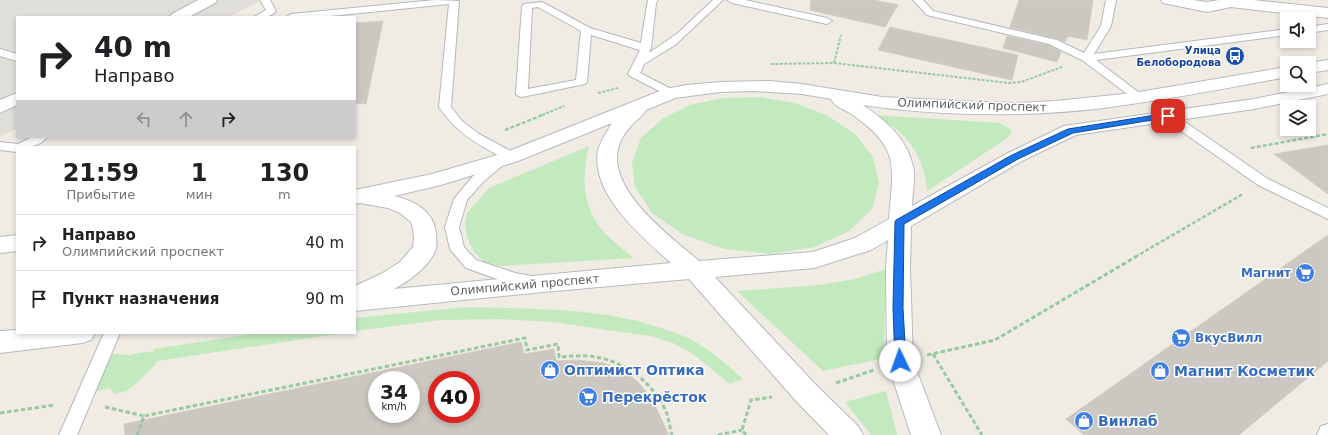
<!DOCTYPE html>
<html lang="ru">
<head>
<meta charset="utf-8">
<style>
  :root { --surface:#fff; --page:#f2f2f2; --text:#202124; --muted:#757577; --line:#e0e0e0 }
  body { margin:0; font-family:"DejaVu Sans",sans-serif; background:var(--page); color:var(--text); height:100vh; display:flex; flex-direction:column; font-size:15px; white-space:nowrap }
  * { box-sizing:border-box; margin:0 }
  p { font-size:13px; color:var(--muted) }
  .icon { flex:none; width:22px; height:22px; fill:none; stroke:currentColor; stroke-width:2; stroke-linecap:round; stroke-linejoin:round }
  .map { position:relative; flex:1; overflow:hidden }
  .panel { position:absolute; left:16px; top:146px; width:340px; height:188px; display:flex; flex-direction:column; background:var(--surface); border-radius:0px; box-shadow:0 2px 6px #0003 }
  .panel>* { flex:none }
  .banner { position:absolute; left:16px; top:16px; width:340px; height:122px; border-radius:0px; box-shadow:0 2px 6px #0003; background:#fff; color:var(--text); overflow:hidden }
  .tools { position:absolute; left:1280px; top:12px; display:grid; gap:8px }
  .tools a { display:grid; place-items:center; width:36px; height:36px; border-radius:0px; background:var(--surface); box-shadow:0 2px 6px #0003; font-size:20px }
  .speed { position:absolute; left:368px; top:371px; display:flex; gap:8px; font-size:20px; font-weight:700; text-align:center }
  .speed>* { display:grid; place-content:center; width:52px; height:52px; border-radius:50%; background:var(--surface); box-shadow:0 2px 6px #0003; line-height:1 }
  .speed small { font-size:10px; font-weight:400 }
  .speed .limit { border:6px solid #d22; background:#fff; color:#111 }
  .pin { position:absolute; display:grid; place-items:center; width:34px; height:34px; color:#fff; margin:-17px; border-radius:8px; box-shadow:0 2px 6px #0006 }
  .me { position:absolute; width:44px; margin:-22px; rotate:357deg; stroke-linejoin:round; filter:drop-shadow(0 0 3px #0008) }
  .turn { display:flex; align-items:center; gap:14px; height:84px; padding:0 12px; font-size:18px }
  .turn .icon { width:52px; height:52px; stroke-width:2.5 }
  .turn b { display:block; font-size:28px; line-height:34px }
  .lanes { display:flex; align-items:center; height:38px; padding:0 12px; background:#0003; justify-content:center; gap:20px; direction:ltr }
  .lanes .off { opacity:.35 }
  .eta { display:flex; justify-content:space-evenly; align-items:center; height:68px; text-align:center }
  .eta b { font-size:24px; font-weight:700; line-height:28px }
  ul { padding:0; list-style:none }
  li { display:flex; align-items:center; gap:12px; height:56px; padding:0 12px; border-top:1px solid var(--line) }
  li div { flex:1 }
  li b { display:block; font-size:15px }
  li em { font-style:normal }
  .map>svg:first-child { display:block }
  .industrial { fill:#e0ded9 }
  .green { fill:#c3e9bf }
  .building { fill:#cbc7c1; stroke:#d5cdc2; fill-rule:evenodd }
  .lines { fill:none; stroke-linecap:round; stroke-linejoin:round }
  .lane-casing { stroke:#b5b8bc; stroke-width:2 }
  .street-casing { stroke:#b5b8bc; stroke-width:2 }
  .secondary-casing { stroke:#b6babf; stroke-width:2 }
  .path-far2 { stroke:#98caa2; stroke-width:2; stroke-dasharray:3 1.5; stroke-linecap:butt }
  .path-far1 { stroke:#98caa2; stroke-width:2.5; stroke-dasharray:4 2; stroke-linecap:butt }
  .path { stroke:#98caa2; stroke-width:3; stroke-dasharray:4.5 2.5; stroke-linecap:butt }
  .lane { fill:#fff; fill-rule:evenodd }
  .street { fill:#fff; fill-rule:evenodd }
  .secondary { fill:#fff; fill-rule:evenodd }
  .route { fill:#1a73e8; stroke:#114b97 }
  .labels { text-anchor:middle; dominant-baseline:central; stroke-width:3; stroke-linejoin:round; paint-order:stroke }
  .far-transit-label { font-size:10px; font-weight:bold; fill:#164399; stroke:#fff; text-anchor:end }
  .street-label { font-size:12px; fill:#5c6166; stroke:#fff }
  .shop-label { font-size:12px; font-weight:bold; fill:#366cbe; stroke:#fff; text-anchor:end }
  .near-shop-label { font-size:14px; font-weight:bold; fill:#366cbe; stroke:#fff; text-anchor:start }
</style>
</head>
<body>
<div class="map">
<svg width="1328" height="435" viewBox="0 0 1328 435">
  <rect width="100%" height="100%" fill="#f0ece4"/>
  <polygon class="industrial" points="0,0 261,0 229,17 17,17 17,128 0,137"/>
  <g class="green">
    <polygon points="759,97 795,103 828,116 855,134 873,157 879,183 872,209 849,231 814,247 770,254 724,249 684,235 652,213 635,187 632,162 641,138 662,119 690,105 723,98"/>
    <path d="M876 115 999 123 1012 130 1011 134 1006 139 927 191C926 167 914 142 895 128 888 123 882 121 876 115Z"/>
    <path d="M589 146C581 178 582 211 608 236 616 244 625 251 634 258L500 266 484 262 474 252 467 237 465 224 467 213 489 188Z"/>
    <polygon points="886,269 884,338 885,358 823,371 737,291 820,285 855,279"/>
    <path d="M466 307C533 309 603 307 667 330 675 333 685 336 692 340 709 349 729 366 743 379L730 384 693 354 673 343 650 336 614 331 553 322 499 319 441 320 355 331V318Z"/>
    <path d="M257 333H343L157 361 155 365C142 376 134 391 115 394L109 388 98 391 91 389 109 355C116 353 122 355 129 355 137 354 145 351 153 352L154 349Z"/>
    <polygon points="886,391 897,435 871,435 845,402"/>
  </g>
  <g class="building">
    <polygon points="811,0 874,0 898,5 885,27 810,10"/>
    <polygon points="1019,0 1093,0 1087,40 1068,36 1065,42 1057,39 1010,27"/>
    <polygon points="383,21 366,104 355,103 355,23"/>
    <polygon points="890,27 1018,55 1012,80 878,50"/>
    <polygon points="1007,36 1048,45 1061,52 1057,62 1003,48"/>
    <polygon points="1328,145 1328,194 1274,154"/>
    <polygon points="1328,235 1328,361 1239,435 1084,435 1066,419"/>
    <path d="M521 342 524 354 554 349 556 361 577 360 604 363 625 371 640 384 653 401 669 435H125L124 424ZM377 380H411V414H377ZM437 380H471V414H437Z"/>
  </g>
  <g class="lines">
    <g class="lane-casing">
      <g id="lane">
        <path d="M260 0H270L276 11C270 18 262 17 254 17L266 10Z"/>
        <path d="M435 0 459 1 451 107 462 121 479 134 516 154 517 157 516 160H509L483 182 467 200 459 227 464 247 476 260 515 273 536 277 539 281 536 285 531 287 514 285 466 268 450 249 445 227 454 199 473 176 501 157C473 141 458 134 439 107L449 4 321 17H286L291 14Z"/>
        <path d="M648 0H658L656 3 651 48 649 53 678 33 713 0H723L675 45 644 64 640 73 675 91 677 93 675 95H667L630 76 628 74 640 50 591 35 587 82 585 84 522 97 518 96 516 94 522 6 524 4 542 2 590 28 641 43ZM538 7 581 31 576 80 528 89 532 8Z"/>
        <polygon points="727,0 745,0 827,18 832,21 827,24 732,3"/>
        <polygon points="913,0 923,0 933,11 1057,40 1084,53 1101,26 1106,0 1116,0 1111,26 1094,54 1287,29 1287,35 1096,60 1142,95 1144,97 1142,99 1134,99 1082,60 1049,44 927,15"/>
        <polygon points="1328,24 1328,30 1309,33 1309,27"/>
        <polygon points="0,49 17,54 17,61 0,56"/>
        <polygon points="1168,112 1172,113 1268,179 1328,208 1328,219 1258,185 1164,119 1162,116 1164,113"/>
        <path d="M32 137H47C40 147 28 147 17 147V152L0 150V142L18 144Z"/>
        <polygon points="104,333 120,333 77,435 59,435"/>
        <polygon points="1328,424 1328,435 1317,435 1321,426"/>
      </g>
    </g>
    <g class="street-casing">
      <g id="street">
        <polygon points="198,0 217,0 215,3 189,17 169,17 172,14"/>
        <polygon points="1161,0 1193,0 1207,2 1219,0 1253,0 1328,8 1328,18 1231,7 1207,12 1163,3"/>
        <polygon points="17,93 17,105 0,113 0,100"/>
      </g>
    </g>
    <g class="secondary-casing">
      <g id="secondary">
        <polygon points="1328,60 1328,70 1309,73 1308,63"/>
        <path d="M1287 67V77C1224 89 1160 101 1096 109 1022 117 937 116 863 105 886 121 906 137 913 166 916 178 912 194 912 206L1008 153 1064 126 1254 99 1328 84V94L1254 109 1076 135 1022 161 911 226 910 268 913 361 941 435H911L887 361 886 268 888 240 871 250 814 268 715 277 816 385 858 426 863 435H829L796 401 689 279 543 292 355 311V286L381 274 400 262 413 247 414 239 413 228 411 222 400 213 388 208 360 203 355 204V190L432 174 504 153 665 89 687 85 720 82 769 81 802 84 882 97 978 102 1017 103 1056 101 1133 93ZM753 91 802 94 831 99C834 107 846 110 853 115 901 149 893 166 889 219L855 238 813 252 699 261C671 237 608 191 618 149 619 143 625 132 630 127 635 121 643 116 646 110L675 98 720 92ZM612 123C608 130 600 142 598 150 590 194 642 237 671 263L394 289C409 281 430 266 436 249 437 245 436 238 436 234 434 210 414 201 394 196L441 185 518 161Z"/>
        <polygon points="17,235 17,251 0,253 0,237"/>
        <polygon points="17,330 17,333 95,333 91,340 82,343 0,353 0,331"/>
      </g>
    </g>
    <g class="path-far2">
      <polyline points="834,63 841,35"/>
      <polyline points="771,64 834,63 1009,83 1021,82 1062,67"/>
      <polyline points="598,93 618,88"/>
      <polyline points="542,115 564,106"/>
    </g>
    <g class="path-far1">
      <polyline points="505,130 545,114"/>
      <polyline points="1251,148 1328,134"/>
      <polyline points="1135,257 1243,194"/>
    </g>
    <g class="path">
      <polyline points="933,354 982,435"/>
      <polyline points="927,355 995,340 1137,256"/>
      <polyline points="836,383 874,370"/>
      <polyline points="105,407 144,416"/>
      <polyline points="0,413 55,405"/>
      <path d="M137 435 144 416 525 338 527 350 558 344 559 357C571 356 584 355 596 357 626 362 656 385 667 414 669 421 670 428 672 435"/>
      <polyline points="718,435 742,430"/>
      <polyline points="746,435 742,430 751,400 772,397"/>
    </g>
    <use href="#lane" class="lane"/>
    <use href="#street" class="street"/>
    <use href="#secondary" class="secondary"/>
  </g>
  <polygon class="route" points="1168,113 1172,116 1171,117 1073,133 1018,159 904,224 903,308 906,361 904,364 900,366 896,364 895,361 893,308 895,222 896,220 1012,155 1068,129"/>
  <defs>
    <g id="bus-disc" transform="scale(1)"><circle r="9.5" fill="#1a4fb4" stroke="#fff"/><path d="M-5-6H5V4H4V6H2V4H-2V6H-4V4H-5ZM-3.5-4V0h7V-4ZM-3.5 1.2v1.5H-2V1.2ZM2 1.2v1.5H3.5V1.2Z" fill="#fff"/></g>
    <g id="supermarket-disc" transform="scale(1)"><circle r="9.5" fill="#3f7fe0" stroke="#fff"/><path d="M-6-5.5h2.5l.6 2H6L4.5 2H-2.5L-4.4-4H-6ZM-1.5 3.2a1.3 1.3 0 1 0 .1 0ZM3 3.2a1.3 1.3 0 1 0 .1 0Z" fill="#fff"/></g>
    <g id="shop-disc" transform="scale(1)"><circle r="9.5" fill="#3f7fe0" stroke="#fff"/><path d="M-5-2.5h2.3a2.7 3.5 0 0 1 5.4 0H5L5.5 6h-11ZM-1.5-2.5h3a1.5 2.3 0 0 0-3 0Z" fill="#fff"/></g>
  </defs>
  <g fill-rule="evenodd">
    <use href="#bus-disc" x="1235" y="56"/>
    <use href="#supermarket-disc" x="1305" y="273"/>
    <use href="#supermarket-disc" x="1181" y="338"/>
    <use href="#shop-disc" x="550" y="370"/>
    <use href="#shop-disc" x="1160" y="371"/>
    <use href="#supermarket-disc" x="588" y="397"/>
    <use href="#shop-disc" x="1084" y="421"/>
  </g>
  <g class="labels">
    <g class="far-transit-label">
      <text x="1221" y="50">Улица<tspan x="1221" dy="12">Белобородова</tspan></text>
    </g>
    <g class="street-label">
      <text transform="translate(972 105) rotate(2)">Олимпийский проспект</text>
      <text transform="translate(525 285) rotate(-5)">Олимпийский проспект</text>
    </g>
    <g class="shop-label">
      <text x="1291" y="273">Магнит</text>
      <text x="1195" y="338" text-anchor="start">ВкусВилл</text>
    </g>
    <g class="near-shop-label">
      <text x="564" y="370">Оптимист Оптика</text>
      <text x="1174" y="371">Магнит Косметик</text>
      <text x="602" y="397">Перекрёсток</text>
      <text x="1098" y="421">Винлаб</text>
    </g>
  </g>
</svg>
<div class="tools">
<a><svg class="icon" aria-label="sound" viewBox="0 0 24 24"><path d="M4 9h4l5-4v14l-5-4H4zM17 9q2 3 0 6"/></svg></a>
<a><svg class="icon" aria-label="search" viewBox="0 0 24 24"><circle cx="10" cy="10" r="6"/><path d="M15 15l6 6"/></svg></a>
<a><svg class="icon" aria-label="layers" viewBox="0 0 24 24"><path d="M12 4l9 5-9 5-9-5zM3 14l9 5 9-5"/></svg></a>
</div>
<div class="speed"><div>34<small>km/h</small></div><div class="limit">40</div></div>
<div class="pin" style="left:1168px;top:116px;background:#d93025"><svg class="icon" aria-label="arrive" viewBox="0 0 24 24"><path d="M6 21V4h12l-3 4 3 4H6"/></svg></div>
<svg class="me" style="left:900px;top:361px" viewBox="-20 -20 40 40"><circle r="19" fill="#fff"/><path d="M0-13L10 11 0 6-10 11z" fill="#1a73e8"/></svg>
<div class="banner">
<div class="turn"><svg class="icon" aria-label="right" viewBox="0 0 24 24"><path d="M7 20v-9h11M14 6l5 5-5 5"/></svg><div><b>40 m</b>Направо</div></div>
<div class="lanes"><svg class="icon off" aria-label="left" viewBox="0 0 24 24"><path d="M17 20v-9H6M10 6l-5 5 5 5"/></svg><svg class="icon off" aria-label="ahead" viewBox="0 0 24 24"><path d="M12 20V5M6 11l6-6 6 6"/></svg><svg class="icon" aria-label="right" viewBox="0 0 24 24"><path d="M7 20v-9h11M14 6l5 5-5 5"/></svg></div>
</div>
<section class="panel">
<div class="eta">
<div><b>21:59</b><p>Прибытие</p></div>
<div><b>1</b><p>мин</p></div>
<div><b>130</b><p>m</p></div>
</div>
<ul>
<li><svg class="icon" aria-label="right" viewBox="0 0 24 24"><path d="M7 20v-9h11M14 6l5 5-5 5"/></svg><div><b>Направо</b><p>Олимпийский проспект</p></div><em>40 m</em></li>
<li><svg class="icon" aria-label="arrive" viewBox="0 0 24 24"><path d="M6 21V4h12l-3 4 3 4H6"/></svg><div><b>Пункт назначения</b></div><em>90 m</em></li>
</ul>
</section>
</div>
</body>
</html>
